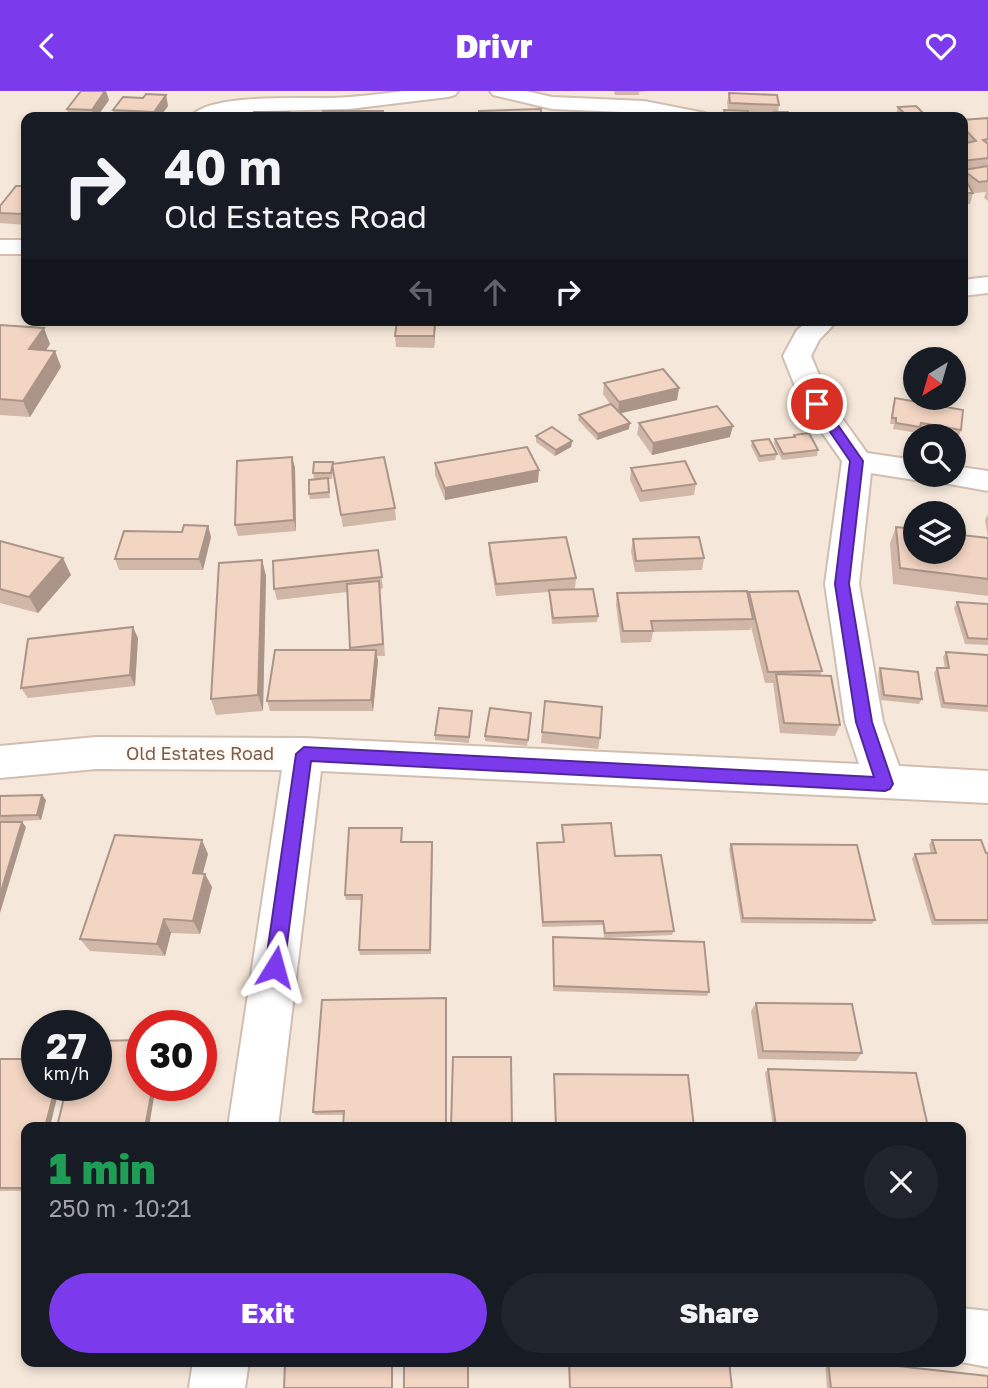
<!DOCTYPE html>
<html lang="en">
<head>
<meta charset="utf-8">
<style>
  :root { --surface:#171b24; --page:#20242c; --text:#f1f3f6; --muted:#9ea1a6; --accent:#7c3aed }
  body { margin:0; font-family:"Golos Text",sans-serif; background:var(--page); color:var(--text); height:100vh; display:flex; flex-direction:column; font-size:26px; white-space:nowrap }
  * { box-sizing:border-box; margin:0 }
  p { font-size:23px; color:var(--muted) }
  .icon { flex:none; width:38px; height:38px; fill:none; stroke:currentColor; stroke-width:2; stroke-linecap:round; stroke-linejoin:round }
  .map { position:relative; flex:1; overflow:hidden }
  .sheet { position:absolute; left:21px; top:1031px; width:945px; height:245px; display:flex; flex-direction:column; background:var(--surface); border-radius:14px; box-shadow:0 4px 10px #0003 }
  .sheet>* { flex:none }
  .top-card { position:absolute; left:21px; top:21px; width:947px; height:214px; border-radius:14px; box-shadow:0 4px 10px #0003; background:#171b24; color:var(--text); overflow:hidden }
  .needle { width:46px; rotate:217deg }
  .tools { position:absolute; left:903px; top:256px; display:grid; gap:14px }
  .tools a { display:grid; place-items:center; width:63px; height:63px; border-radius:50%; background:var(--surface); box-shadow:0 4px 10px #0003; font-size:35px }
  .speed { position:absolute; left:21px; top:919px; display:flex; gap:14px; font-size:35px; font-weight:700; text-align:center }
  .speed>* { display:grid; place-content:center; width:91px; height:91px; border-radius:50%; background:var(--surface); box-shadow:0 4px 10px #0003; line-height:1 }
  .speed small { font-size:18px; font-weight:400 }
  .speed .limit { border:10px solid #d22; background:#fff; color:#111 }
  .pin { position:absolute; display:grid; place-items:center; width:60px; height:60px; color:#fff; margin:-30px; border:4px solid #fff; border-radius:50%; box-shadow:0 2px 7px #0007 }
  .me { position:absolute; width:77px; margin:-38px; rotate:8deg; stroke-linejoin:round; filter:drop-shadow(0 0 5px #0008) }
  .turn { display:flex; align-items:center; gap:24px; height:147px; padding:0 28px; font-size:32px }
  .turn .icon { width:91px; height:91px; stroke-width:2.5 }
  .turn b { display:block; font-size:49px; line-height:60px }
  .lanes { display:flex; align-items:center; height:66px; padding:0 28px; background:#0003; justify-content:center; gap:35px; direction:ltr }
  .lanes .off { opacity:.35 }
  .round { display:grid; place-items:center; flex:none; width:74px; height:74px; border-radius:37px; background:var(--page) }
  .headline { display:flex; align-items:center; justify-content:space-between; height:119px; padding:0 28px }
  h1 { font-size:42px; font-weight:800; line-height:52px; color:#1e9e55 }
  .cta { display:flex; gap:14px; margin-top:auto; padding:14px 28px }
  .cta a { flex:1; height:80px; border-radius:42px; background:var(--accent); color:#fff; font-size:28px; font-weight:800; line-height:80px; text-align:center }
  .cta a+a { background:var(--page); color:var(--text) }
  header { display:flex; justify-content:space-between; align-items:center; height:91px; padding:0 28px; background:var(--accent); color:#fff; font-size:32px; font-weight:800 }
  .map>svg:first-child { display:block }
  .residential { fill:#f5e8da; fill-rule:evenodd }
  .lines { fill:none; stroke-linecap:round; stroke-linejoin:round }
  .street-casing { stroke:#d1beb0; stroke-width:4 }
  .street { fill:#fff; fill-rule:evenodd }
  .wall { fill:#d1b7a8; fill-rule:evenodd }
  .shaded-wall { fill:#aa9588 }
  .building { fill:#f3d5c3; stroke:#aa9588; stroke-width:2 }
  .route { fill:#7c3aed; stroke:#51269a; stroke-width:2 }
  .labels { text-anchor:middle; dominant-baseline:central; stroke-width:6; stroke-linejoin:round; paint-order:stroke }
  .street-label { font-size:18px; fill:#7a5c4d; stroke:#fffaf3 }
</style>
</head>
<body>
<header><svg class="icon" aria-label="back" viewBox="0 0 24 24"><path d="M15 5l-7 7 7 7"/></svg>Drivr<svg class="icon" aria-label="heart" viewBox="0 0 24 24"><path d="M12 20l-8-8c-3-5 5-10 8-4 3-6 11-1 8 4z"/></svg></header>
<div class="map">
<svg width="988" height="1297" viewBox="0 0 988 1297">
  <rect width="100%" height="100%" fill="#fdf6ec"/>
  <path class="residential" d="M0 0H988V1297H0ZM26 26H962V229H26ZM915 268H954V306H915ZM915 345H954V383H915ZM915 422H954V460H915ZM37 934H96V994H37ZM142 934H201V994H142ZM26 1036H961V1270H26Z"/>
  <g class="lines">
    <g class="street-casing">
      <g id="street">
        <path d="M404 0H458L455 4 448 6 349 18 266 20 218 26H191C207 2 304 8 333 7 357 6 380 3 404 0Z"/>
        <polygon points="490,0 526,0 552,6 644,10 705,22 708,26 666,26 644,22 552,18 493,4"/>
        <rect x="0" y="149" width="26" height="14"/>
        <polygon points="988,186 988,202 962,205 962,189"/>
        <polygon points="809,229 838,229 819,249 811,265 831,312 867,362 915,369 915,383 928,383 915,389 871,382 859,493 883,631 899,675 988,680 988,712 321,680 278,1036 228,1036 282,679 96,678 0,687 0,655 96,646 304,647 859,673 845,631 825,493 842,370 802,313 783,265 797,239"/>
        <polygon points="954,375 988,380 988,400 933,390 929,383 954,383"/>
        <polygon points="961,1217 988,1220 988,1276 956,1270 961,1270"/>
        <polygon points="193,1270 249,1270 245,1297 189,1297"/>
      </g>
    </g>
    <use href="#street" class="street"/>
  </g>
  <g class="wall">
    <polygon points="614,0 648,0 639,1 639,4 615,4"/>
    <path d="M729 2 779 14 778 21 790 26H726L728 19 727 12ZM749 23 774 24V26L749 25Z"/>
    <polygon points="166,4 168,15 160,26 115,26 113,19"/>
    <polygon points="109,9 97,26 69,26 67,18"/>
    <polygon points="898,16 927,26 895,26"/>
    <polygon points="988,27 988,110 984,107 986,101 975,102 973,100 973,102 970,113 962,113 962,53 965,53 962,50 962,29"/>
    <polygon points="26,95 26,134 0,132 0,115"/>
    <polygon points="54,229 126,229 124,235 56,235"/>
    <polygon points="397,229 436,229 434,257 396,256 395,245"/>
    <polygon points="0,234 50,253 46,259 55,260 61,276 30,326 0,324"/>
    <polygon points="604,292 679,297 677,309 620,322 629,338 597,349 578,329 579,324 610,313 603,303"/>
    <polygon points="895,307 961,339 959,345 919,338 918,342 893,338 894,333 890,333 893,313"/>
    <polygon points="639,332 730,346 652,364 637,343"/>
    <polygon points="794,344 818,359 817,365 782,369 774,353 775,348 793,346"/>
    <polygon points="536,345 572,350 571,356 555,365 536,351"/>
    <polygon points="752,350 777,363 775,369 759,371 751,355"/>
    <polygon points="292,366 295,377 296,440 238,445 235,434"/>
    <polygon points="333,372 395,417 396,429 343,436 333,380 332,388 328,388 330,407 310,408 309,403 314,388 313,382"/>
    <polygon points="435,373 538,391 445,409 435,384"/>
    <polygon points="631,377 696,393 694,404 640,411 630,389"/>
    <polygon points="988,423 988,505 893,493 890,452 896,436 912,438 914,433 915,460 988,447 985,429"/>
    <polygon points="208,435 211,446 203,479 119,479 115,468 182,441"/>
    <polygon points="633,448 704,467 702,479 635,481 631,460"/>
    <polygon points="0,450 71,484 38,522 0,512"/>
    <polygon points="489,452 576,487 575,498 598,525 597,531 552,533 549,501 496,505 489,463"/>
    <polygon points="378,459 383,497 380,498 385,565 377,565 378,570 373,620 270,620 267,610 350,559 347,501 277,509 274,498"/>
    <polygon points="262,469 266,485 263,620 216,624 211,608"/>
    <polygon points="749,501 822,580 820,585 840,634 835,645 780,642 773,592 765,592 751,536 750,539 653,541 651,551 621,552 616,514 617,502 748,504"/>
    <polygon points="957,511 988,513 988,554 965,553 954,517"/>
    <polygon points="138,547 135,595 28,607 21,597"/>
    <polygon points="946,561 988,564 988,621 941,617 934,582 937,577 945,577 943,566"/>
    <polygon points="880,577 922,608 919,613 881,609 878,583"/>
    <polygon points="472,620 469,652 435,649 435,644"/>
    <polygon points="531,627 527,655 485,650 485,645"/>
    <polygon points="542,641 600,647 598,658 541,652"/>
    <polygon points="0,705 46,709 41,729 0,731"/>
    <polygon points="562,734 615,765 674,840 672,844 604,847 603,834 542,836 537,752 563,751"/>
    <polygon points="402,742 402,751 433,756 431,863 360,864 359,859 362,809 346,809 345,804"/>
    <polygon points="932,749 988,762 988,833 932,834 912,768 915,763 931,763 929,754"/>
    <polygon points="731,753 875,829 872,833 741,832 729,758"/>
    <polygon points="208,763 203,782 212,796 200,843 171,842 165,865 90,860 80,848"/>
    <polygon points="553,850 709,901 707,905 553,900"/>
    <polygon points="322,909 446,1036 344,1024 315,1024 313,1021"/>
    <polygon points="756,912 862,962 856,970 758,968 751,920"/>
    <polygon points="0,968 26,1036 26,1100 0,1100"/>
    <polygon points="768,978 928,1036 773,1036 765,982"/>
    <polygon points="825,1270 852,1270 988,1297 827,1297"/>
  </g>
  <g class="shaded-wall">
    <polygon points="105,0 106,0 109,9 97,26 94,26 92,19"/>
    <polygon points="166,4 168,15 160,26 155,26 154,21"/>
    <polygon points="435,229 436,229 434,257 434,245"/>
    <polygon points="44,237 50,253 36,275 29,258"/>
    <polygon points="55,260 61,276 30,326 23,310"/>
    <polygon points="679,297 677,309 618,323 619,311"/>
    <polygon points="630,332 629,338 597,349 598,343"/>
    <polygon points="733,335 730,346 652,364 653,352"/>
    <polygon points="572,350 571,356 555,365 556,359"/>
    <polygon points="292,366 295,377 296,440 294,429"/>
    <polygon points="539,379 538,391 445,409 445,397"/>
    <polygon points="208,435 211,446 203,479 199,468"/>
    <polygon points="63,467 71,484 38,522 29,506"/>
    <polygon points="262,469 266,485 263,620 258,604"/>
    <polygon points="133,536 138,547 135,595 130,584"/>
    <polygon points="376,559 378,570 373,620 371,609"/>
    <polygon points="42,704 46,709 41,729 37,724"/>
    <polygon points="22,731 26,736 0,822 0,804"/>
    <polygon points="202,749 208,763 199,796 193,782"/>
    <polygon points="205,783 212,796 200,843 193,830"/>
    <polygon points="164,828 171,842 165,865 157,853"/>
    <polygon points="56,994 60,994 50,1036 45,1036"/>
    <polygon points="153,994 156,994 149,1036 145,1036"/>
  </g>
  <g class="building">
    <polygon points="81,0 105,0 92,19 67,18"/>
    <polygon points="729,2 777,4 779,14 730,12"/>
    <polygon points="146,3 166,4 154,21 113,19 123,6 143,7"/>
    <polygon points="916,15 927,26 908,26 898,16"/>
    <polygon points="541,18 541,26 479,26 479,20"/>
    <polygon points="724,19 748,20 749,25 776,26 774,21 788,21 790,26 726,26"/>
    <polygon points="323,20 383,20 382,26 322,26"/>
    <polygon points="254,21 289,21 287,26 253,26"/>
    <polygon points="988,27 988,48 983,49 988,53 988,67 962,70 962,53 976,50 962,35 962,29"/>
    <polygon points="988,75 988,90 979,91 963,79"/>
    <polygon points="962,88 965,88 973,102 962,102"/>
    <polygon points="16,95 26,95 26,119 23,123 0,122 0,115"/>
    <polygon points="397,229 435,229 434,245 395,245"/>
    <polygon points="0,234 44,237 29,258 55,260 23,310 0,308"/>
    <polygon points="663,278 679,297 619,311 604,292"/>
    <polygon points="895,307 963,319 961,339 921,332 920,336 896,332 896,327 892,327"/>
    <polygon points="611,313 630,332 598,343 579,324"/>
    <polygon points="717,315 733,335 653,352 639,332"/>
    <polygon points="552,336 572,350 556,359 536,345"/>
    <polygon points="809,342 818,359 783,363 775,348 795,346 794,344"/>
    <polygon points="769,348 777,363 760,365 752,350"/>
    <polygon points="527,356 539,379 445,397 435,372"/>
    <polygon points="292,366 294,429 235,434 237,370"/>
    <polygon points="384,366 395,417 341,424 332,373"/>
    <polygon points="685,370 696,393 642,400 631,377"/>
    <polygon points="314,371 333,371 331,382 313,382"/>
    <polygon points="328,387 329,401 309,403 309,389"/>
    <polygon points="914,433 915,433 915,460 954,460 954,443 988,447 988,488 900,477 896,436 915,438"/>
    <polygon points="184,434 208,435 199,468 115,468 124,440 182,441"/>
    <polygon points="566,446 576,487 496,493 489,452"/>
    <polygon points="699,446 704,467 636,470 633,448"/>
    <polygon points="0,450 63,467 29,506 0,498"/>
    <polygon points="378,459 382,486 274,498 273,470"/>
    <polygon points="262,469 258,604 211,608 219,472"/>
    <polygon points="379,490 383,553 350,557 347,493"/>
    <polygon points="593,498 598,525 553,527 549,499"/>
    <polygon points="747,500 753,528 651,530 653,540 623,540 617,502"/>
    <polygon points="798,500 822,580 768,581 749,501"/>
    <polygon points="957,511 988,513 988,548 968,547"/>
    <polygon points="133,536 130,584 21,597 28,548"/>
    <polygon points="275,559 376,559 371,609 267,610"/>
    <polygon points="946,561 988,564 988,615 944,612 937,577 949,577"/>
    <polygon points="880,577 918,581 922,608 884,604"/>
    <polygon points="776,583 831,585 840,634 784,632"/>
    <polygon points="545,610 602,616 600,647 542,641"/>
    <polygon points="439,617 472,620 469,646 435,644"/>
    <polygon points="490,617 531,622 528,649 485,645"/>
    <polygon points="42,704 37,724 0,725 0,705"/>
    <polygon points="0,731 22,731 0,804"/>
    <polygon points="611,732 615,765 661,764 674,840 605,842 603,830 543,831 537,752 564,751 562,734"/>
    <polygon points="349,737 402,737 401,751 432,751 430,859 359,859 362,804 345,804"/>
    <polygon points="115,744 202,749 193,782 205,783 193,830 164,828 157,853 80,848"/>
    <polygon points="932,749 981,749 986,762 988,762 988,829 935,829 915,763 936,762"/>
    <polygon points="731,753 857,754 875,829 743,827"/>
    <polygon points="553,846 704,851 709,901 554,895"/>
    <polygon points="446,907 446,1036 343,1036 344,1020 313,1021 322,909"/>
    <polygon points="756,912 852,913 862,962 763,960"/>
    <polygon points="142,949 142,994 153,994 145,1036 57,1036 67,994 96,994 96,950"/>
    <polygon points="453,966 511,966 512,1036 451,1036"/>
    <polygon points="0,968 37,968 37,994 56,994 45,1036 26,1036 26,1097 0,1097"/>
    <polygon points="768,978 916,982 928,1036 776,1036"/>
    <polygon points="554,983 688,984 694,1036 556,1036"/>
    <polygon points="392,1270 392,1297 284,1297 285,1272 307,1270"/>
    <rect x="404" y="1270" width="64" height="27"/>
    <polygon points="569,1270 729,1270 732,1297 570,1297"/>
    <polygon points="828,1270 852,1270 988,1285 988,1297 831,1297"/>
  </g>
  <polygon class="route" points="817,309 821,310 863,370 849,493 872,631 893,693 890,698 885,700 311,670 284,876 281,882 275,885 268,882 265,876 296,663 304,656 874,686 856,631 835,493 850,370 811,313"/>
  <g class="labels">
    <g class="street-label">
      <text x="200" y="662">Old Estates Road</text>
    </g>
  </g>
</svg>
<div class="tools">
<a><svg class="needle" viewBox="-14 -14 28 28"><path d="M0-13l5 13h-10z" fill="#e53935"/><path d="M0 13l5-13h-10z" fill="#9ea1a6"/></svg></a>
<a><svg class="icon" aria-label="search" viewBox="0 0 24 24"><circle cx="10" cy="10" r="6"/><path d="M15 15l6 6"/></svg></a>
<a><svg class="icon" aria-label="layers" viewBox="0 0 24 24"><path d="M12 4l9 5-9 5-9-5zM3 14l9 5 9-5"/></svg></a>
</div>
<div class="speed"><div>27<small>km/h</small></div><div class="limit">30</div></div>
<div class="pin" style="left:817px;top:313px;background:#d93025"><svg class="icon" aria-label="arrive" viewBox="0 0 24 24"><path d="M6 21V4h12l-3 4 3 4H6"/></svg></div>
<svg class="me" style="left:275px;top:876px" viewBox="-20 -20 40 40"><path d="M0-17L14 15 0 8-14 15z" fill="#7c3aed" stroke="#fff" stroke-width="4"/></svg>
<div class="top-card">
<div class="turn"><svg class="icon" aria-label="right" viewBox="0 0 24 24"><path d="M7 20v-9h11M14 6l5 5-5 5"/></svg><div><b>40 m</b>Old Estates Road</div></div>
<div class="lanes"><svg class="icon off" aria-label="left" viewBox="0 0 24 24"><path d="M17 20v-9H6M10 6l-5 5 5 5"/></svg><svg class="icon off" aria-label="ahead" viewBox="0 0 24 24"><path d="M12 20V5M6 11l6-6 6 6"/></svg><svg class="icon" aria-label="right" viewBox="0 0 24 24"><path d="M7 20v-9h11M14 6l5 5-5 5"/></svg></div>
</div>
<section class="sheet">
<div class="headline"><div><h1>1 min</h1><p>250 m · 10:21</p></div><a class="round"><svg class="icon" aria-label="close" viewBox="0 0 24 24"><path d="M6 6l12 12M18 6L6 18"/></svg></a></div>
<div class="cta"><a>Exit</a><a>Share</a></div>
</section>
</div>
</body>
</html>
